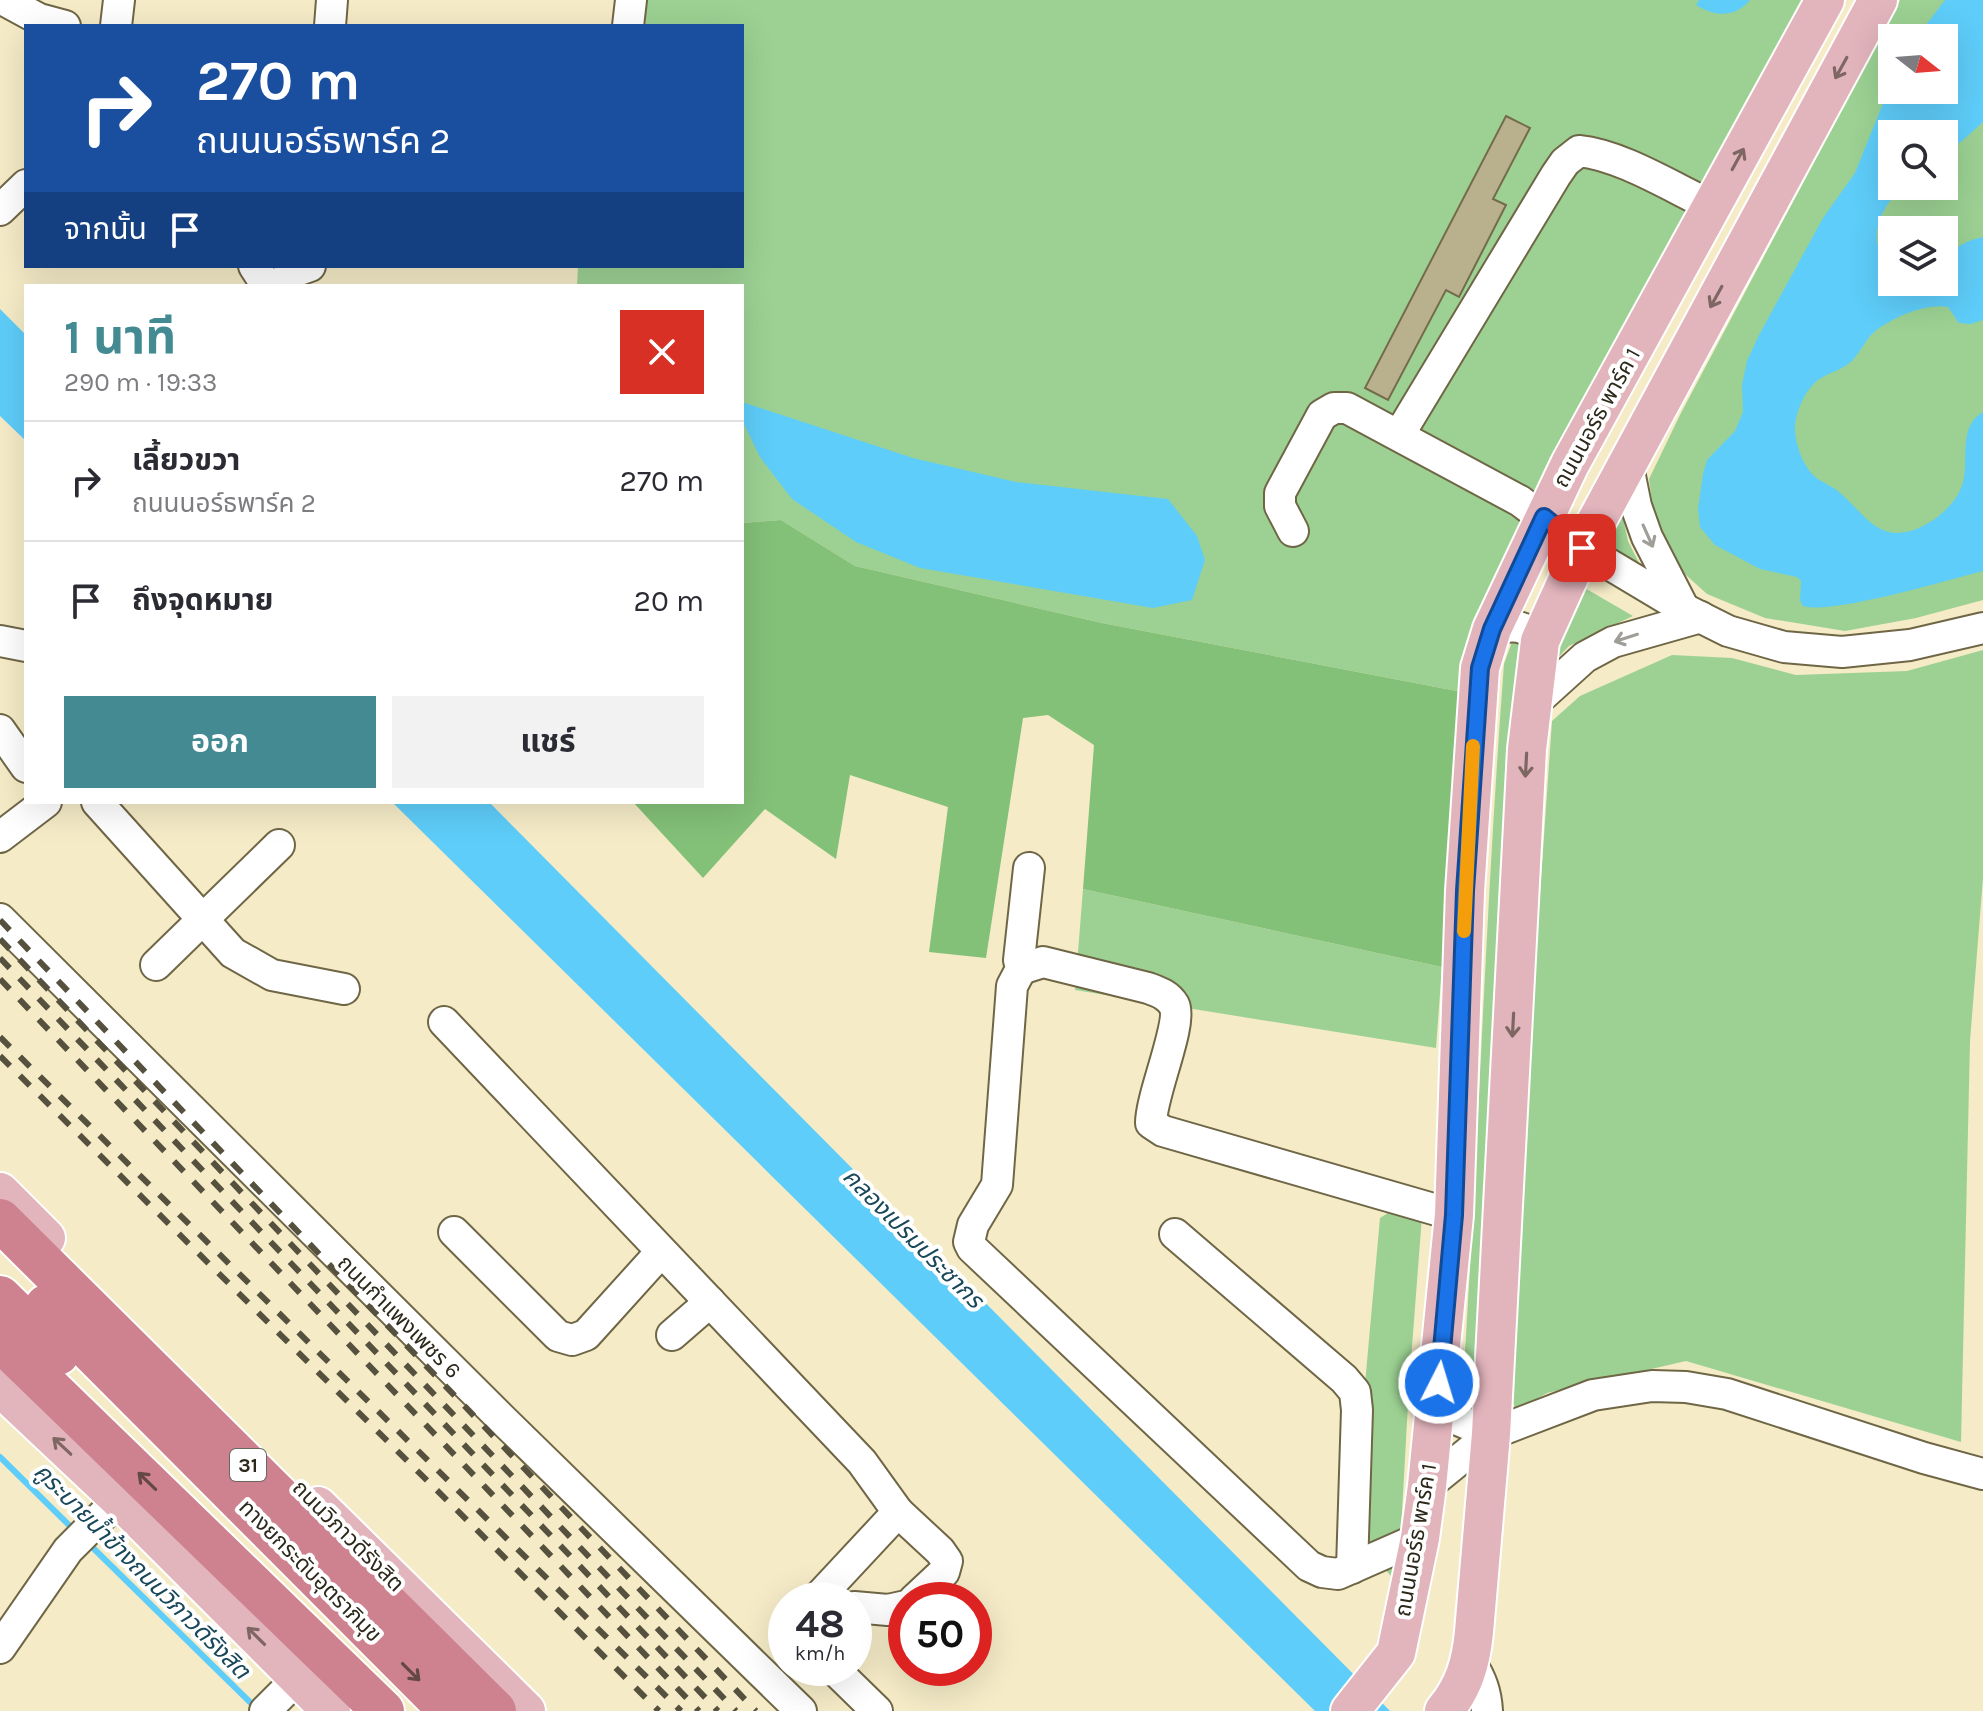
<!DOCTYPE html>
<html lang="th">
<head>
<meta charset="utf-8">
<style>
  :root { --surface:#fff; --page:#f2f2f3; --text:#2b2b33; --muted:#7c7c81; --line:#e1e1e2; --accent:#438a92 }
  body { margin:0; font-family:Karla,"Noto Sans Thai",sans-serif; background:var(--page); color:var(--text); height:100vh; display:flex; flex-direction:column; font-size:30px; white-space:nowrap }
  * { box-sizing:border-box; margin:0 }
  p { font-size:26px; color:var(--muted) }
  .icon { flex:none; width:44px; height:44px; fill:none; stroke:currentColor; stroke-width:2; stroke-linecap:round; stroke-linejoin:round }
  .map { position:relative; flex:1; overflow:hidden }
  .details { position:absolute; left:24px; top:284px; width:720px; height:520px; display:flex; flex-direction:column; background:var(--surface); border-radius:0px; box-shadow:0 8px 32px #0002 }
  .details>* { flex:none }
  .top-card { position:absolute; left:24px; top:24px; width:720px; height:244px; border-radius:0px; box-shadow:0 8px 32px #0002; background:#1a4fa0; color:#fff; overflow:hidden }
  .needle { width:52px; rotate:107deg }
  .tools { position:absolute; left:1878px; top:24px; display:grid; gap:16px }
  .tools a { display:grid; place-items:center; width:80px; height:80px; border-radius:0px; background:var(--surface); box-shadow:0 8px 32px #0002; font-size:40px }
  .speed { position:absolute; left:768px; top:1582px; display:flex; gap:16px; font-size:40px; font-weight:700; text-align:center }
  .speed>* { display:grid; place-content:center; width:104px; height:104px; border-radius:50%; background:var(--surface); box-shadow:0 8px 32px #0002; line-height:1 }
  .speed small { font-size:20px; font-weight:400 }
  .speed .limit { border:12px solid #d22; background:#fff; color:#111 }
  .pin { position:absolute; display:grid; place-items:center; width:68px; height:68px; color:#fff; margin:-34px; border-radius:16px; box-shadow:0 4px 12px #0006 }
  .me { position:absolute; width:88px; margin:-44px; rotate:5deg; stroke-linejoin:round; filter:drop-shadow(0 0 6px #0008) }
  .turn { display:flex; align-items:center; gap:28px; height:168px; padding:0 40px; font-size:36px }
  .turn .icon { width:104px; height:104px; stroke-width:2.5 }
  .turn b { display:block; font-size:56px; line-height:68px }
  .then { display:flex; align-items:center; height:76px; padding:0 40px; background:#0003; gap:16px; font-size:30px }
  .round { display:grid; place-items:center; flex:none; width:84px; height:84px; border-radius:0px; background:var(--page) }
  .headline { display:flex; align-items:center; justify-content:space-between; height:136px; padding:0 40px }
  h1 { font-size:48px; font-weight:700; line-height:60px; color:var(--accent) }
  .primary-button { display:flex; gap:16px; margin-top:auto; padding:16px 40px }
  .primary-button a { flex:1; height:92px; border-radius:0px; background:var(--accent); color:#fff; font-size:32px; font-weight:700; line-height:92px; text-align:center }
  .primary-button a+a { background:var(--page); color:var(--text) }
  ul { padding:0; list-style:none }
  li { display:flex; align-items:center; gap:24px; height:120px; padding:0 40px; border-top:2px solid var(--line) }
  li div { flex:1 }
  li b { display:block; font-size:30px }
  li em { font-style:normal }
  .map>svg:first-child { display:block }
  .green { fill:#9cd193; fill-rule:evenodd }
  .forest { fill:#83c078 }
  .water { fill:#5ecdf9 }
  .lines { fill:none; stroke-linecap:round; stroke-linejoin:round }
  .stream { stroke:#5ecdf9; stroke-width:6 }
  .building { fill:#b9b08e; stroke:#746b4b; stroke-width:2 }
  .minor-casing { stroke:#6f6646; stroke-width:34 }
  .major-casing { stroke:#fff; stroke-width:42 }
  .highway-casing { stroke:#fff; stroke-width:46 }
  .minor { stroke:#fff; stroke-width:30 }
  .major { stroke:#e2b4bc; stroke-width:38 }
  .highway { stroke:#ce8290; stroke-width:42 }
  .rail { stroke:#56513e; stroke-width:6; stroke-dasharray:14 14; stroke-linecap:butt }
  .oneway { stroke:#7e6763 }
  .oneway2 { stroke:#a09e98 }
  .oneway3 { stroke:#654843 }
  .route-casing { stroke:#114b97; stroke-width:20 }
  .route { stroke:#1a73e8; stroke-width:14 }
  .slow { stroke:#f59e0b; stroke-width:14 }
  .labels { text-anchor:middle; dominant-baseline:central; stroke-width:8; stroke-linejoin:round; paint-order:stroke }
  .shield { fill:#fff; stroke:#6b685f; stroke-width:2 }
  .shield-label { font-size:20px; font-weight:bold; fill:#2c281a }
  .street-label { font-size:22px; fill:#2c281a; stroke:#fff }
  .water-label { font-size:24px; font-style:italic; fill:#18485a; stroke:#fff }
</style>
</head>
<body>
<div class="map">
<svg width="1983" height="1711" viewBox="0 0 1983 1711">
  <rect width="100%" height="100%" fill="#f5ebc7"/>
  <g class="green">
    <polygon points="647,0 1804,0 1462,692 1102,623 855,566 781,520 742,523 742,286 577,286 578,266 742,266 742,26 645,26"/>
    <path d="M1900 0H1983V600L1916 618 1845 631 1765 618 1707 594 1675 565 1655 525 1649 479 1681 413ZM1892 38H1944V90H1892ZM1892 134H1944V186H1892ZM1892 230H1944V282H1892Z"/>
    <polygon points="1622,513 1628,541 1643,571 1606,546"/>
    <polygon points="1583,587 1633,616 1569,646 1552,664 1554,652"/>
    <path d="M1523 641C1520 659 1513 673 1515 692L1474 1416 1461 1413C1478 1164 1485 914 1504 664L1512 642Z"/>
    <polygon points="1983,650 1983,878 1970,1041 1961,1442 1686,1361 1547,1393 1516,1411 1506,1383 1552,721 1580,696 1672,655 1732,658 1796,675 1907,671"/>
    <polygon points="1083,889 1442,967 1436,1048 1075,990"/>
    <polygon points="1424,1190 1409,1386 1398,1584 1361,1542 1365,1384 1380,1218"/>
  </g>
  <polygon class="forest" points="781,520 855,566 1102,623 1462,692 1442,967 1083,889 1094,745 1048,715 1023,718 986,958 929,952 948,807 850,775 836,859 765,809 703,878 633,802 742,802 742,523"/>
  <g class="water">
    <path d="M1699 0H1750C1735 18 1715 17 1696 5Z"/>
    <path d="M1945 0H1983V122L1962 141 1944 152V134H1892V186H1902C1888 202 1872 223 1878 246 1883 263 1892 260 1892 282H1944C1944 254 1956 243 1983 237V320L1971 324 1959 323 1948 307C1926 302 1885 320 1870 336 1864 344 1859 353 1852 361 1842 370 1831 372 1821 378 1806 387 1797 409 1795 425 1794 442 1802 464 1814 476 1821 482 1832 486 1839 492 1866 515 1879 546 1921 527 1940 518 1960 500 1964 478 1968 455 1959 426 1983 412V571C1948 580 1831 615 1803 606L1800 600 1801 581 1797 577 1760 569 1715 545 1700 527 1698 509 1703 474 1707 460 1735 431 1743 412 1742 385 1747 361 1759 335 1823 218 1855 173 1892 81V90H1944V38H1916Z"/>
    <polygon points="0,309 26,335 26,441 0,416"/>
    <polygon points="742,402 913,458 1016,482 1168,499 1197,536 1205,560 1192,600 1153,608 920,568 856,542 792,499 760,457 742,420"/>
    <polygon points="392,802 489,802 1390,1711 1315,1711"/>
  </g>
  <g class="lines">
    <g class="stream">
      <polyline points="0,1457 76,1532"/>
      <polyline points="87,1542 256,1708"/>
    </g>
  </g>
  <polygon class="building" points="1506,116 1530,128 1493,199 1506,205 1459,297 1446,290 1388,400 1365,388"/>
  <g class="lines">
    <g class="minor-casing">
      <g id="minor">
        <polyline points="4,0 39,19 65,26"/>
        <polyline points="116,26 119,0"/>
        <polyline points="330,26 332,0"/>
        <polyline points="628,26 631,0"/>
        <polyline points="0,210 26,185"/>
        <polyline points="254,266 267,286"/>
        <polyline points="277,286 293,272 310,266"/>
        <path d="M1399 435 1556 175 1565 162 1579 151C1621 155 1673 188 1712 206"/>
        <polyline points="1627,461 1636,506 1647,537 1684,609"/>
        <polyline points="1293,531 1280,506 1280,493 1322,415 1334,408 1347,408 1520,501 1582,548 1684,609 1728,631 1784,647 1842,652 1910,645 1983,628"/>
        <path d="M1492 629C1514 625 1525 624 1540 641"/>
        <polyline points="0,641 26,646"/>
        <polyline points="1533,704 1585,657 1613,642 1701,617"/>
        <polyline points="0,730 26,767"/>
        <polyline points="97,802 233,953 272,975 344,989"/>
        <polyline points="0,837 46,802"/>
        <polyline points="1029,868 1019,960 1021,969 1012,986 997,1185 973,1225 969,1242 972,1248 1309,1566 1322,1572 1338,1574 1420,1538"/>
        <polyline points="0,919 504,1421 801,1711"/>
        <polyline points="156,965 279,845"/>
        <path d="M1021 969 1043 962 1148 988C1159 992 1168 995 1174 1005 1183 1023 1151 1095 1151 1123L1163 1131 1454 1215"/>
        <polyline points="444,1022 862,1462 898,1512 816,1600"/>
        <polyline points="454,1232 558,1336 572,1340 586,1335 661,1252"/>
        <polyline points="1175,1234 1344,1379 1355,1392 1357,1410 1352,1568"/>
        <polyline points="672,1335 710,1302"/>
        <polyline points="1437,1411 1491,1434"/>
        <polyline points="1427,1486 1491,1434 1593,1395 1652,1386 1686,1387 1727,1394 1924,1458 1983,1474"/>
        <polyline points="898,1512 940,1551 947,1561 944,1572 914,1600"/>
        <polyline points="854,1607 888,1610 906,1606"/>
        <polyline points="0,1648 68,1550 119,1499"/>
        <path d="M1471 1663C1481 1679 1486 1692 1487 1711"/>
        <polyline points="833,1668 877,1711"/>
        <polyline points="265,1711 298,1678"/>
      </g>
    </g>
    <g class="major-casing">
      <g id="major">
        <polyline points="0,1192 46,1238"/>
        <polyline points="0,1387 119,1499 331,1711"/>
        <polyline points="318,1506 526,1711"/>
        <polyline points="1350,1711 1396,1653 1420,1538 1427,1486 1454,1215 1465,891 1480,668 1492,629 1570,464 1825,0"/>
        <path d="M1444 1711C1464 1687 1471 1663 1474 1632L1491 1434 1527 749 1540 641 1582 548 1878 0"/>
      </g>
    </g>
    <g class="highway-casing">
      <g id="highway">
        <polyline points="0,1220 495,1711"/>
        <polyline points="0,1297 58,1354"/>
        <polyline points="46,1306 450,1711"/>
        <polyline points="0,1340 383,1711"/>
      </g>
    </g>
    <use href="#minor" class="minor"/>
    <use href="#major" class="major"/>
    <use href="#highway" class="highway"/>
    <g class="rail">
      <polyline points="0,920 756,1711"/>
      <polyline points="0,939 736,1711"/>
      <polyline points="0,958 718,1711"/>
      <polyline points="0,979 699,1711"/>
      <polyline points="0,1037 681,1711"/>
      <polyline points="0,1056 659,1711"/>
    </g>
  </g>
  <defs><path id="oneway-shaft" d="M-6 0H5M1.5-3L5.5 0L1.5 3" fill="none" stroke-width="1.6" stroke-linecap="round" stroke-linejoin="round" transform="scale(2)"/></defs>
  <g class="oneway">
    <use href="#oneway-shaft" transform="translate(1841 68) rotate(119)"/>
    <use href="#oneway-shaft" transform="translate(1738 159) rotate(-61)"/>
    <use href="#oneway-shaft" transform="translate(1716 297) rotate(119)"/>
    <use href="#oneway-shaft" transform="translate(1526 765) rotate(93)"/>
    <use href="#oneway-shaft" transform="translate(1513 1025) rotate(93)"/>
    <use href="#oneway-shaft" transform="translate(62 1446) rotate(-137)"/>
    <use href="#oneway-shaft" transform="translate(256 1636) rotate(-135)"/>
  </g>
  <g class="oneway2">
    <use href="#oneway-shaft" transform="translate(1648 536) rotate(66)"/>
    <use href="#oneway-shaft" transform="translate(1626 638) rotate(162)"/>
  </g>
  <g class="oneway3">
    <use href="#oneway-shaft" transform="translate(147 1481) rotate(-136)"/>
    <use href="#oneway-shaft" transform="translate(411 1672) rotate(45)"/>
  </g>
  <g class="lines">
    <g class="route-casing">
      <polyline id="route" points="1439,1383 1454,1215 1465,891 1480,668 1492,629 1544,517 1582,548"/>
    </g>
    <use href="#route" class="route"/>
    <polyline class="slow" points="1464,931 1473,746"/>
  </g>
  <g class="labels">
    <rect class="shield" x="230" y="1449" width="36" height="32" rx="6"/>
    <g class="shield-label">
      <text x="248" y="1465">31</text>
    </g>
    <g class="street-label">
      <text transform="translate(1597 418) rotate(-61)">ถนนนอร์ธ พาร์ค 1</text>
      <text transform="translate(399 1317) rotate(45)">ถนนกำแพงเพชร 6</text>
      <text transform="translate(348 1536) rotate(45)">ถนนวิภาวดีรังสิต</text>
      <text transform="translate(1416 1540) rotate(-80)">ถนนนอร์ธ พาร์ค 1</text>
      <text transform="translate(310 1571) rotate(45)">ทางยกระดับอุตราภิมุข</text>
    </g>
    <g class="water-label">
      <text transform="translate(913 1238) rotate(45)">คลองเปรมประชากร</text>
      <text transform="translate(142 1571) rotate(45)">คูระบายน้ำข้างถนนวิภาวดีรังสิต</text>
    </g>
  </g>
</svg>
<div class="tools">
<a><svg class="needle" viewBox="-14 -14 28 28"><path d="M0-13l5 13h-10z" fill="#e53935"/><path d="M0 13l5-13h-10z" fill="#7c7c81"/></svg></a>
<a><svg class="icon" aria-label="search" viewBox="0 0 24 24"><circle cx="10" cy="10" r="6"/><path d="M15 15l6 6"/></svg></a>
<a><svg class="icon" aria-label="layers" viewBox="0 0 24 24"><path d="M12 4l9 5-9 5-9-5zM3 14l9 5 9-5"/></svg></a>
</div>
<div class="speed"><div>48<small>km/h</small></div><div class="limit">50</div></div>
<div class="pin" style="left:1582px;top:548px;background:#d93025"><svg class="icon" aria-label="arrive" viewBox="0 0 24 24"><path d="M6 21V4h12l-3 4 3 4H6"/></svg></div>
<svg class="me" style="left:1439px;top:1383px" viewBox="-20 -20 40 40"><circle r="17" fill="#1a73e8" stroke="#fff" stroke-width="3"/><path d="M0-11L8 9 0 5-8 9z" fill="#fff"/></svg>
<div class="top-card">
<div class="turn"><svg class="icon" aria-label="right" viewBox="0 0 24 24"><path d="M7 20v-9h11M14 6l5 5-5 5"/></svg><div><b>270 m</b>ถนนนอร์ธพาร์ค 2</div></div>
<div class="then">จากนั้น<svg class="icon" aria-label="arrive" viewBox="0 0 24 24"><path d="M6 21V4h12l-3 4 3 4H6"/></svg></div>
</div>
<section class="details">
<div class="headline"><div><h1>1 นาที</h1><p>290 m · 19:33</p></div><a class="round" style="background:#d93025;color:#fff"><svg class="icon" aria-label="close" viewBox="0 0 24 24"><path d="M6 6l12 12M18 6L6 18"/></svg></a></div>
<ul>
<li><svg class="icon" aria-label="right" viewBox="0 0 24 24"><path d="M7 20v-9h11M14 6l5 5-5 5"/></svg><div><b>เลี้ยวขวา</b><p>ถนนนอร์ธพาร์ค 2</p></div><em>270 m</em></li>
<li><svg class="icon" aria-label="arrive" viewBox="0 0 24 24"><path d="M6 21V4h12l-3 4 3 4H6"/></svg><div><b>ถึงจุดหมาย</b></div><em>20 m</em></li>
</ul>
<div class="primary-button"><a>ออก</a><a>แชร์</a></div>
</section>
</div>
</body>
</html>
